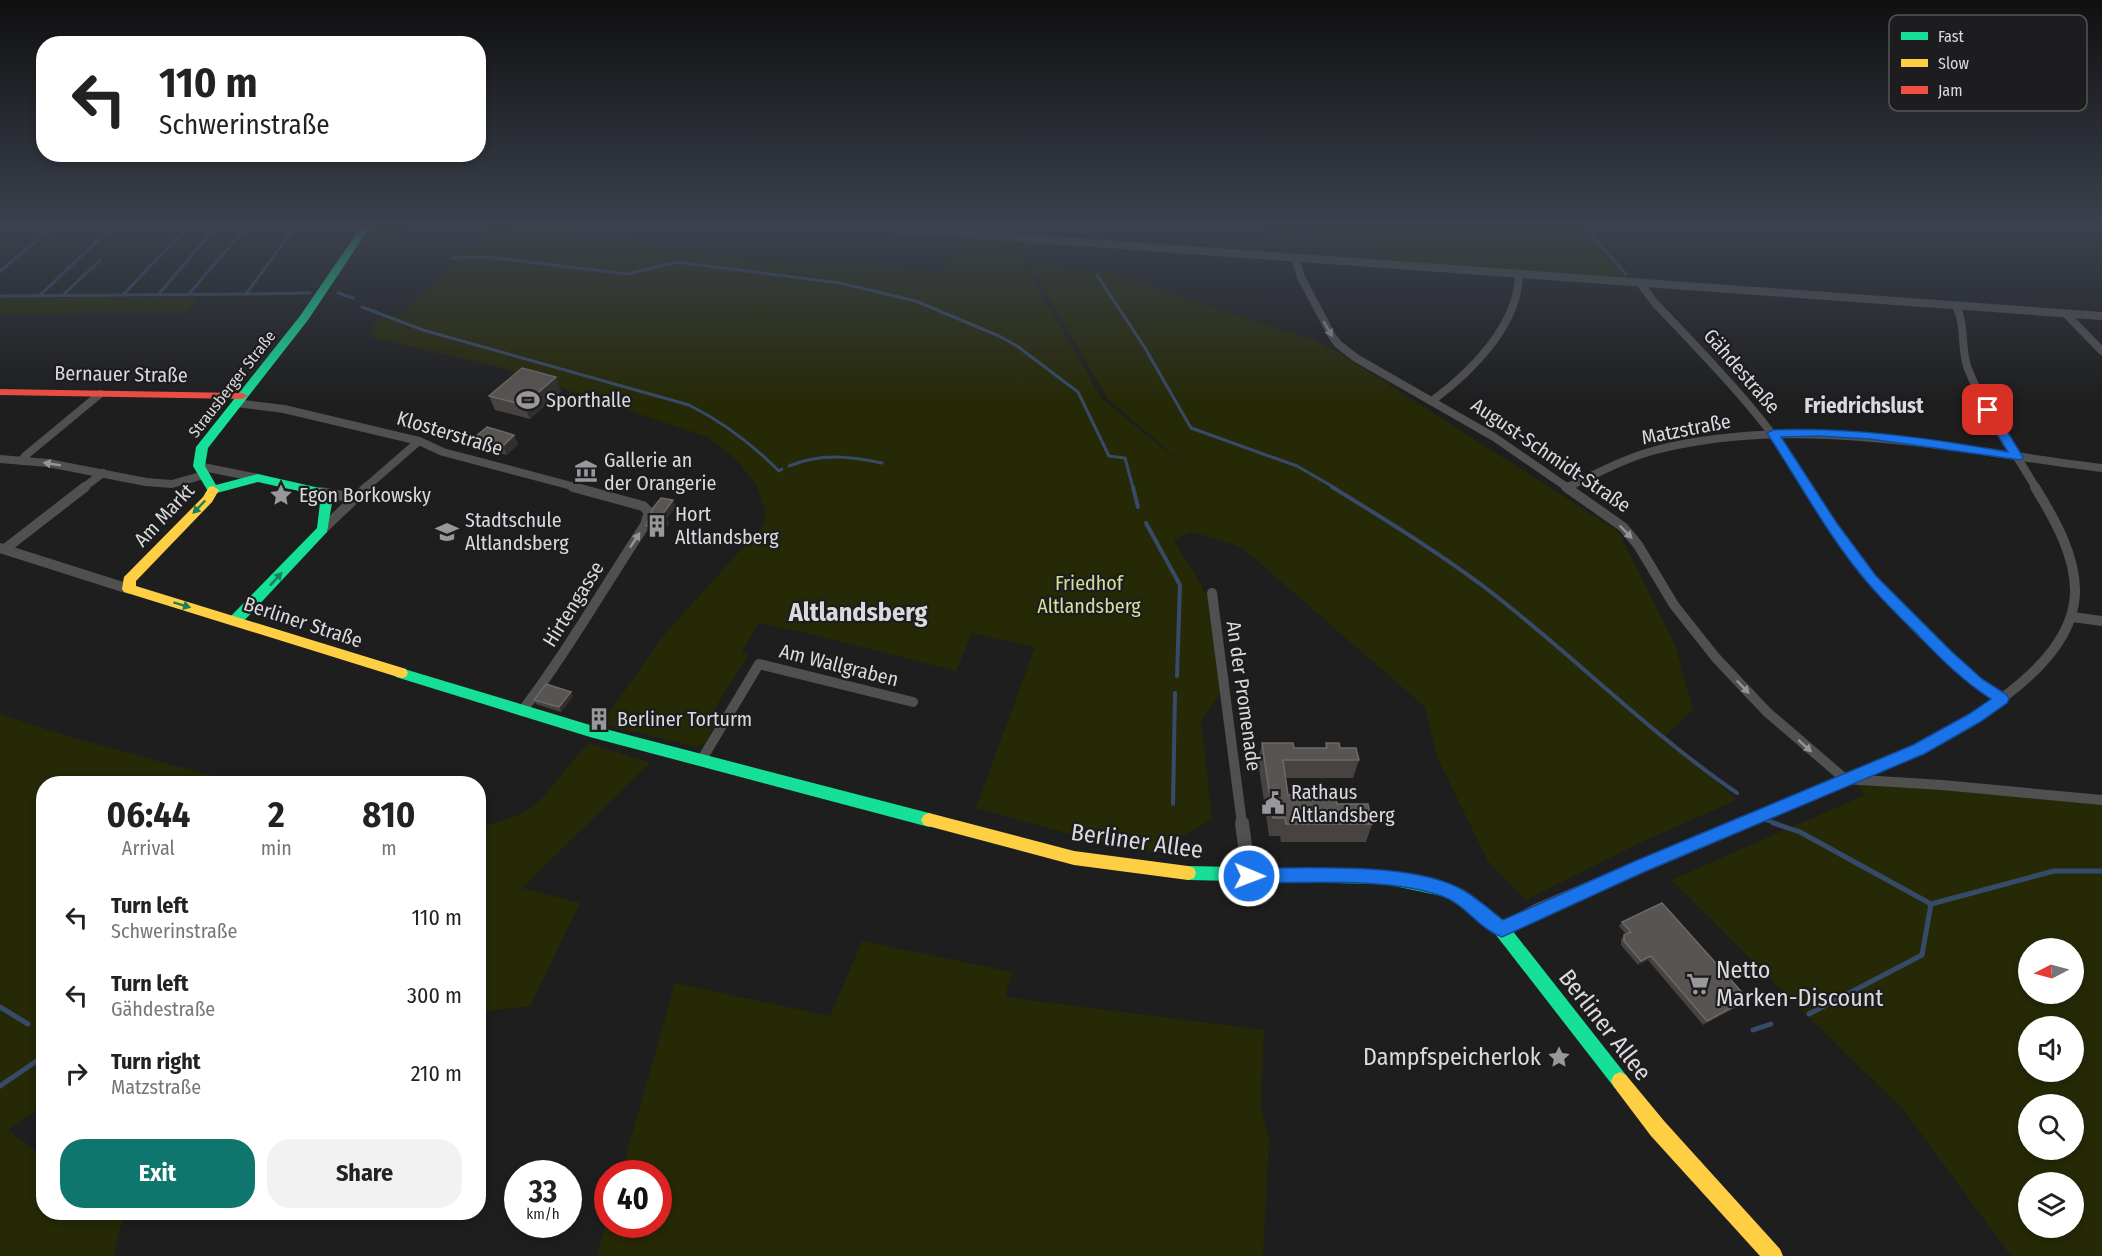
<!DOCTYPE html>
<html lang="en">
<head>
<meta charset="utf-8">
<style>
  :root { --surface:#fff; --page:#f2f2f2; --text:#222; --muted:#767676; --accent:#0f766e }
  body { margin:0; font-family:"Fira Sans Condensed",sans-serif; background:var(--page); color:var(--text); height:100vh; display:flex; flex-direction:column; font-size:22px; white-space:nowrap }
  * { box-sizing:border-box; margin:0 }
  p { font-size:20px; color:var(--muted) }
  .icon { flex:none; width:33px; height:33px; fill:none; stroke:currentColor; stroke-width:2; stroke-linecap:round; stroke-linejoin:round }
  .map { position:relative; flex:1; overflow:hidden }
  .details { position:absolute; left:36px; top:776px; width:450px; height:444px; display:flex; flex-direction:column; background:var(--surface); border-radius:24px; box-shadow:0 3px 9px #0003 }
  .details>* { flex:none }
  .guide { position:absolute; left:36px; top:36px; width:450px; height:126px; border-radius:24px; box-shadow:0 3px 9px #0003; background:#fff; color:var(--text); overflow:hidden }
  .needle { width:39px; rotate:264deg }
  .tools { position:absolute; left:2018px; top:938px; display:grid; gap:12px }
  .tools a { display:grid; place-items:center; width:66px; height:66px; border-radius:50%; background:var(--surface); box-shadow:0 3px 9px #0003; font-size:30px }
  .speed { position:absolute; left:504px; top:1160px; display:flex; gap:12px; font-size:30px; font-weight:700; text-align:center }
  .speed>* { display:grid; place-content:center; width:78px; height:78px; border-radius:50%; background:var(--surface); box-shadow:0 3px 9px #0003; line-height:1 }
  .speed small { font-size:15px; font-weight:400 }
  .speed .limit { border:9px solid #d22; background:#fff; color:#111 }
  .pin { position:absolute; display:grid; place-items:center; width:51px; height:51px; color:#fff; margin:-26px; border-radius:12px; box-shadow:0 3px 9px #0006 }
  .me { position:absolute; width:66px; margin:-33px; rotate:91deg; stroke-linejoin:round; filter:drop-shadow(0 0 4px #0008) }
  .turn { display:flex; align-items:center; gap:21px; height:126px; padding:0 24px; font-size:27px }
  .turn .icon { width:78px; height:78px; stroke-width:2.5 }
  .turn b { display:block; font-size:42px; line-height:51px }
  .eta { display:flex; justify-content:space-evenly; align-items:center; height:102px; text-align:center }
  .eta b { font-size:36px; font-weight:700; line-height:42px }
  .primary-button { display:flex; gap:12px; margin-top:auto; padding:12px 24px }
  .primary-button a { flex:1; height:69px; border-radius:24px; background:var(--accent); color:#fff; font-size:24px; font-weight:700; line-height:69px; text-align:center }
  .primary-button a+a { background:var(--page); color:var(--text) }
  ul { padding:0; list-style:none }
  li { display:flex; align-items:center; gap:18px; height:78px; padding:0 24px }
  li div { flex:1 }
  li b { display:block; font-size:22px }
  li em { font-style:normal }
  .map>svg:first-child { display:block }
  .green { fill:#262906; fill-rule:evenodd }
  .lines { fill:none; stroke-linecap:round; stroke-linejoin:round }
  .stream-far2 { stroke:#384a69; stroke-width:3 }
  .stream-far1 { stroke:#384a69; stroke-width:4 }
  .stream { stroke:#384a69; stroke-width:5 }
  .street-far2 { stroke:#505051; stroke-width:8 }
  .street-far1 { stroke:#505051; stroke-width:10 }
  .street { stroke:#505051; stroke-width:14 }
  .fast { fill:#16e098; fill-rule:evenodd }
  .slow { fill:#ffcf43; fill-rule:evenodd }
  .jam { fill:#f24e42; fill-rule:evenodd }
  .wall { fill:#484340 }
  .shaded-wall { fill:#312e2c }
  .building { fill:#585451; stroke:#6c6966; stroke-width:1.5 }
  .oneway { fill:#959596 }
  .oneway2 { fill:#1a7e5c }
  .route { fill:#1a73e8; stroke:#114b97; stroke-width:1.5 }
  .labels { text-anchor:middle; dominant-baseline:central; stroke-width:4.5; stroke-linejoin:round; paint-order:stroke }
  .far-street-label { font-size:16px; fill:#dadadc; stroke:#1d1d20 }
  .street-label { font-size:20px; fill:#dadadc; stroke:#1d1d20 }
  .poi-label { font-size:20px; fill:#dadadc; stroke:#1d1d20; text-anchor:start }
  .park-label { font-size:20px; fill:#d5df9a; stroke:#1d1d20 }
  .neighbourhood-label { font-size:21px; font-weight:bold; fill:#dadadc; stroke:#1d1d20 }
  .near-street-label { font-size:24px; fill:#dadadc; stroke:#1d1d20 }
  .near-poi-label { font-size:24px; fill:#dadadc; stroke:#1d1d20; text-anchor:start }
  .district-label { font-size:26px; font-weight:bold; fill:#dadadc; stroke:#1d1d20 }
  .key { fill:#1d1d20; stroke:#565658; stroke-width:1.5 }
  .key-label { font-size:16px; fill:#dadadc }
</style>
</head>
<body>
<div class="map">
<svg width="2102" height="1256" viewBox="0 0 2102 1256">
  <rect width="100%" height="100%" fill="#1e1e1f"/>
  <g class="green">
    <polygon points="380,227 409,227 387,247 368,244"/>
    <polygon points="1265,227 1583,227 1628,279 1385,261 1385,255 1372,254 1371,242 1289,236 1290,248 1276,247"/>
    <polygon points="488,231 611,236 667,248 804,264 944,271 955,237 1036,241 1026,266 1102,399 1196,475 1108,399 1031,267 1105,271 1313,340 1344,356 1618,531 1675,645 1693,710 1666,735 1737,800 1646,840 1526,900 1488,861 1438,759 1425,707 1246,551 1233,544 1192,532 1173,540 1191,567 1207,596 1220,693 1201,721 1212,819 1178,839 1178,855 1120,848 976,808 1035,647 972,633 956,671 811,634 758,623 742,652 748,655 712,713 721,716 704,744 697,747 601,724 664,635 764,524 765,510 757,486 737,460 708,437 499,367 375,338 368,332 382,316 402,313"/>
    <polygon points="0,295 199,298 186,313 0,314"/>
    <polygon points="0,714 64,735 238,783 44,783 43,1105 8,1130 43,1157 44,1212 115,1212 123,1218 113,1256 0,1256"/>
    <polygon points="588,743 650,763 522,888 580,903 530,1006 479,1012 479,828 516,816 536,805"/>
    <path d="M1855 782 2102 805V1256H2011L1906 1113 1671 880 1865 795ZM2028 948H2073V993H2028ZM2028 1026H2073V1071H2028ZM2028 1104H2073V1149H2028ZM2028 1182H2073V1227H2028Z"/>
    <polygon points="862,941 1012,972 1005,997 1264,1030 1261,1106 1269,1139 1263,1256 597,1256 607,1220 608,1224 658,1224 658,1173 621,1173 675,983 830,1016"/>
  </g>
  <g class="lines">
    <g class="stream-far2">
      <polyline points="295,227 246,294 310,293"/>
      <polyline points="1584,227 1626,274"/>
      <polyline points="451,258 487,257 627,274 677,262 840,283 916,301 999,336 1017,346 1078,392 1109,456 1125,458 1133,488"/>
      <polyline points="0,271 53,227"/>
      <polyline points="1097,275 1145,348 1191,428 1297,466 1335,488"/>
      <polyline points="338,293 353,298"/>
      <polyline points="189,294 246,227"/>
      <polyline points="63,295 100,260"/>
      <polyline points="123,295 187,227"/>
      <polyline points="158,295 216,227"/>
      <polyline points="0,296 246,294"/>
      <polyline points="39,296 112,227"/>
      <path d="M362 307 423 330 689 405C723 422 752 444 779 471L782 469"/>
      <path d="M789 466C821 453 849 456 882 463"/>
    </g>
    <g class="stream-far1">
      <polyline points="1133,487 1138,507"/>
      <path d="M1332 487C1385 519 1438 552 1487 589 1573 655 1648 732 1737 793"/>
      <polyline points="1146,523 1180,585 1177,676"/>
      <polyline points="1173,804 1175,693"/>
      <polyline points="1766,820 1778,824"/>
    </g>
    <g class="stream">
      <polyline points="1773,823 1800,832 1931,904"/>
      <polyline points="0,1007 28,1024"/>
      <polyline points="1809,1014 1922,955 1931,904 2054,871 2102,871"/>
      <polyline points="1753,1030 1771,1024"/>
      <polyline points="0,1086 44,1056"/>
    </g>
    <g class="street-far2">
      <polyline points="872,227 2102,316"/>
      <polyline points="1295,258 1301,277 1332,336 1338,344 1356,358 1494,437 1568,488"/>
      <path d="M1640 283 1654 302C1710 361 1767 418 1809 488"/>
      <path d="M1956 306C1966 325 1960 347 1968 369 1985 411 2013 449 2036 488"/>
      <polyline points="2066,314 2102,351"/>
      <path d="M1432 401C1471 372 1519 325 1519 273"/>
      <polyline points="236,403 284,409 419,441 443,452 579,488"/>
      <polyline points="0,459 48,463 146,482 172,484 204,475"/>
      <polyline points="22,461 25,456 100,394"/>
      <polyline points="198,466 258,478"/>
      <path d="M1568 487C1596 474 1625 458 1656 450 1804 413 1954 450 2102 468"/>
      <polyline points="83,488 103,473"/>
      <polyline points="365,488 419,441"/>
    </g>
    <g class="street-far1">
      <polyline points="1566,487 1623,527 1638,545 1674,605 1716,658 1767,712 1845,779 1942,785 2102,800"/>
      <path d="M1808 487C1858 571 1920 642 2001 699"/>
      <polyline points="320,492 354,498"/>
      <polyline points="323,529 367,487"/>
      <polyline points="0,548 129,589"/>
      <polyline points="5,549 85,487"/>
      <polyline points="1212,593 1242,824"/>
      <polyline points="2073,617 2102,621"/>
      <path d="M522 711C567 652 604 587 645 525L649 512 643 506 573 487"/>
      <polyline points="702,759 759,664 913,702"/>
      <path d="M1739 824C1828 787 2072 706 2075 593 2076 556 2054 518 2035 487"/>
    </g>
    <g class="street">
      <polyline points="1242,823 1249,876"/>
      <polyline points="1502,930 1536,911 1743,823"/>
    </g>
    <g class="fast">
      <polygon points="361,227 370,227 308,320 208,448 205,466 216,485 258,474 324,489 332,503 327,532 240,625 230,625 228,621 230,617 317,528 320,503 316,495 258,482 213,494 209,493 193,466 196,447 300,316"/>
      <polygon points="401,668 590,725 929,813 934,815 937,820 934,825 929,827 590,737 396,677 394,673 396,669"/>
      <polygon points="1188,866 1385,870 1444,882 1464,890 1508,925 1626,1075 1629,1081 1626,1087 1620,1090 1614,1087 1496,935 1452,900 1442,896 1385,884 1188,880 1182,878 1180,873 1182,868"/>
    </g>
    <g class="slow">
      <polygon points="213,486 219,490 212,502 136,581 136,586 406,669 408,673 406,677 401,678 124,592 122,589 124,577 203,497 209,487"/>
      <polygon points="929,813 1074,851 1188,866 1194,868 1196,873 1194,878 1188,880 1074,865 924,825 921,820 924,815"/>
      <polygon points="1620,1072 1626,1075 1665,1122 1780,1249 1783,1256 1760,1256 1651,1136 1614,1087 1611,1081 1614,1075"/>
    </g>
    <polygon class="jam" points="0,389 242,393 248,396 242,399 0,395"/>
  </g>
  <g class="wall">
    <polygon points="561,391 530,419 495,410 489,396"/>
    <polygon points="514,435 518,444 507,455 479,448 474,438"/>
    <polygon points="676,507 667,518 669,523 659,536 648,533 646,526"/>
    <polygon points="571,692 573,696 561,712 536,704 534,700"/>
    <polygon points="1262,743 1294,748 1325,748 1326,743 1340,748 1359,760 1353,778 1286,778 1288,795 1337,804 1372,824 1366,842 1281,842 1280,836 1269,836 1258,761"/>
    <polygon points="1622,922 1748,999 1744,1003 1703,1025 1648,960 1638,965 1621,945 1621,939 1626,934 1619,926"/>
  </g>
  <g class="shaded-wall">
    <polygon points="556,377 561,391 530,419 524,405"/>
    <polygon points="514,435 518,444 507,455 503,446"/>
    <polygon points="673,500 676,507 667,518 669,523 659,536 657,528 662,515"/>
    <polygon points="571,692 573,696 561,712 559,707"/>
    <polygon points="1651,956 1648,960 1638,965 1641,961"/>
    <polygon points="1748,999 1744,1003 1703,1025 1707,1021"/>
  </g>
  <g class="building">
    <polygon points="522,368 556,377 524,405 489,396"/>
    <polygon points="487,427 514,435 503,446 474,438"/>
    <polygon points="661,498 673,500 662,515 666,516 657,528 646,526 653,508"/>
    <polygon points="546,684 571,692 559,707 534,700"/>
    <polygon points="1262,743 1293,743 1294,748 1327,748 1326,743 1339,743 1340,748 1356,748 1359,760 1283,760 1288,795 1336,795 1337,804 1368,804 1372,824 1286,824 1285,818 1273,818"/>
    <polygon points="1662,903 1748,999 1707,1021 1651,956 1641,961 1624,941 1624,935 1631,932 1622,922"/>
  </g>
  <defs><path id="oneway-solid" d="M-6-.8H1V-3.2L6.5 0L1 3.2V.8H-6Z" transform="scale(1.5)"/></defs>
  <g class="oneway">
    <use href="#oneway-solid" transform="translate(1328 329) rotate(60)"/>
    <use href="#oneway-solid" transform="translate(52 464) rotate(-171)"/>
    <use href="#oneway-solid" transform="translate(1626 532) rotate(46)"/>
    <use href="#oneway-solid" transform="translate(635 540) rotate(-57)"/>
    <use href="#oneway-solid" transform="translate(1743 687) rotate(46)"/>
    <use href="#oneway-solid" transform="translate(1805 746) rotate(42)"/>
  </g>
  <g class="oneway2">
    <use href="#oneway-solid" transform="translate(199 507) rotate(134)"/>
    <use href="#oneway-solid" transform="translate(276 579) rotate(-47)"/>
    <use href="#oneway-solid" transform="translate(182 605) rotate(17)"/>
  </g>
  <linearGradient id="sky" x2="0" y2="1"><stop stop-color="#101011"/><stop offset="0.56" stop-color="#3b414d"/><stop offset="1" stop-color="#3b414d" stop-opacity="0"/></linearGradient>
  <rect width="2102" height="403" fill="url(#sky)"/>
  <path class="route" d="M1988 407 1994 410 2023 457 2021 460 1870 439 1818 436 1781 437 1836 522 1876 576 1951 651 1982 679 2007 695 2009 699 2007 703 1980 722 1924 754 1644 872 1502 937C1479 929 1465 904 1442 896 1389 877 1306 883 1249 883L1244 881 1241 876 1244 870 1249 868C1307 869 1413 861 1463 890 1477 898 1490 910 1503 920L1633 862 1913 745 1969 714 1991 699C1963 681 1941 659 1918 635 1901 618 1883 601 1867 582 1828 536 1800 483 1767 433L1773 430C1852 427 1929 438 2008 452L1982 410Z"/>
  <defs>
    <g id="stadium-bare" transform="scale(1.8)"><path d="M0-5a6.5 5 0 1 0 0 10a6.5 5 0 1 0 0-10ZM-3.5-1.8h7v3.6h-7Z" fill="#98989a" stroke="#1d1d20" stroke-width="2.5" paint-order="stroke"/></g>
    <g id="museum-bare" transform="scale(1.8)"><path d="M0-6L6-3V-2H-6V-3ZM-5-1h2V3h-2ZM-1-1h2V3h-2ZM3-1h2V3H3ZM-6 4H6V6H-6Z" fill="#98989a" stroke="#1d1d20" stroke-width="2.5" paint-order="stroke"/></g>
    <g id="sight-bare" transform="scale(1.8)"><path d="M0-6L1.8-2.2L6-1.7L2.9 1.2L3.7 5.4L0 3.3L-3.7 5.4L-2.9 1.2L-6-1.7L-1.8-2.2Z" fill="#98989a" stroke="#1d1d20" stroke-width="2.5" paint-order="stroke"/></g>
    <g id="building-bare" transform="scale(1.8)"><path d="M-4-6H4V6H1V3H-1V6H-4ZM-2.5-4.3h1.7v1.8h-1.7ZM.8-4.3h1.7v1.8H.8ZM-2.5-1h1.7V.8h-1.7ZM.8-1h1.7V.8H.8Z" fill="#98989a" stroke="#1d1d20" stroke-width="2.5" paint-order="stroke"/></g>
    <g id="school-bare" transform="scale(1.8)"><path d="M0-5L7-2L0 1L-7-2ZM-4 1L0 2.5L4 1V4Q0 6-4 4Z" fill="#98989a" stroke="#1d1d20" stroke-width="2.5" paint-order="stroke"/></g>
    <g id="civic-bare" transform="scale(1.8)"><path d="M-.6-6.5H3V-4.5H.6V-3L4-1V1h2V6H-6V1h2V-1L-.6-3ZM-1.2 2.5V6h2.4V2.5Z" fill="#98989a" stroke="#1d1d20" stroke-width="2.5" paint-order="stroke"/></g>
    <g id="supermarket-bare" transform="scale(1.8)"><path d="M-6-5.5h2.5l.6 2H6L4.5 2H-2.5L-4.4-4H-6ZM-1.5 3.2a1.3 1.3 0 1 0 .1 0ZM3 3.2a1.3 1.3 0 1 0 .1 0Z" fill="#98989a" stroke="#1d1d20" stroke-width="2.5" paint-order="stroke"/></g>
  </defs>
  <g fill-rule="evenodd">
    <use href="#stadium-bare" x="528" y="400"/>
    <use href="#museum-bare" x="586" y="471"/>
    <use href="#sight-bare" x="281" y="495"/>
    <use href="#building-bare" x="657" y="526"/>
    <use href="#school-bare" x="447" y="532"/>
    <use href="#building-bare" x="599" y="719"/>
    <use href="#civic-bare" x="1273" y="803"/>
    <use href="#supermarket-bare" x="1698" y="984"/>
    <use href="#sight-bare" x="1559" y="1057"/>
  </g>
  <g class="labels">
    <g class="far-street-label">
      <text transform="translate(232 384) rotate(-52)">Strausberger Straße</text>
    </g>
    <g class="street-label">
      <text transform="translate(1742 371) rotate(49)">Gähdestraße</text>
      <text transform="translate(121 374) rotate(1)">Bernauer Straße</text>
      <text transform="translate(1686 429) rotate(-11)">Matzstraße</text>
      <text transform="translate(450 433) rotate(17)">Klosterstraße</text>
      <text transform="translate(1551 455) rotate(34)">August-Schmidt-Straße</text>
      <text transform="translate(164 515) rotate(-47)">Am Markt</text>
      <text transform="translate(573 604) rotate(-58)">Hirtengasse</text>
      <text transform="translate(303 622) rotate(18)">Berliner Straße</text>
      <text transform="translate(839 665) rotate(14)">Am Wallgraben</text>
      <text transform="translate(1244 696) rotate(82)">An der Promenade</text>
    </g>
    <g class="poi-label">
      <text x="546" y="400">Sporthalle</text>
      <text x="604" y="460">Gallerie an<tspan x="604" dy="23">der Orangerie</tspan></text>
      <text x="299" y="495">Egon Borkowsky</text>
      <text x="675" y="514">Hort<tspan x="675" dy="23">Altlandsberg</tspan></text>
      <text x="465" y="520">Stadtschule<tspan x="465" dy="23">Altlandsberg</tspan></text>
      <text x="617" y="719">Berliner Torturm</text>
      <text x="1291" y="792">Rathaus<tspan x="1291" dy="23">Altlandsberg</tspan></text>
    </g>
    <g class="park-label">
      <text x="1089" y="583">Friedhof<tspan x="1089" dy="23">Altlandsberg</tspan></text>
    </g>
    <g class="neighbourhood-label">
      <text x="1864" y="406">Friedrichslust</text>
    </g>
    <g class="near-street-label">
      <text transform="translate(1137 841) rotate(8)">Berliner Allee</text>
      <text transform="translate(1605 1025) rotate(52)">Berliner Allee</text>
    </g>
    <g class="near-poi-label">
      <text x="1716" y="970">Netto<tspan x="1716" dy="28">Marken-Discount</tspan></text>
      <text x="1541" y="1057" text-anchor="end">Dampfspeicherlok</text>
    </g>
    <g class="district-label">
      <text x="858" y="612">Altlandsberg</text>
    </g>
  </g>
  <rect x="1889" y="15" width="198" height="96" rx="9" class="key"/>
  <rect x="1901" y="32" width="27" height="8" fill="#16e098"/>
  <rect x="1901" y="59" width="27" height="8" fill="#ffcf43"/>
  <rect x="1901" y="86" width="27" height="8" fill="#f24e42"/>
  <g class="key-label">
    <text x="1938" y="42">Fast</text>
    <text x="1938" y="69">Slow</text>
    <text x="1938" y="96">Jam</text>
  </g>
</svg>
<div class="tools">
<a><svg class="needle" viewBox="-14 -14 28 28"><path d="M0-13l5 13h-10z" fill="#e53935"/><path d="M0 13l5-13h-10z" fill="#767676"/></svg></a>
<a><svg class="icon" aria-label="sound" viewBox="0 0 24 24"><path d="M4 9h4l5-4v14l-5-4H4zM17 9q2 3 0 6"/></svg></a>
<a><svg class="icon" aria-label="search" viewBox="0 0 24 24"><circle cx="10" cy="10" r="6"/><path d="M15 15l6 6"/></svg></a>
<a><svg class="icon" aria-label="layers" viewBox="0 0 24 24"><path d="M12 4l9 5-9 5-9-5zM3 14l9 5 9-5"/></svg></a>
</div>
<div class="speed"><div>33<small>km/h</small></div><div class="limit">40</div></div>
<div class="pin" style="left:1988px;top:410px;background:#d93025"><svg class="icon" aria-label="arrive" viewBox="0 0 24 24"><path d="M6 21V4h12l-3 4 3 4H6"/></svg></div>
<svg class="me" style="left:1249px;top:876px" viewBox="-20 -20 40 40"><circle r="17" fill="#1a73e8" stroke="#fff" stroke-width="3"/><path d="M0-11L8 9 0 5-8 9z" fill="#fff"/></svg>
<div class="guide">
<div class="turn"><svg class="icon" aria-label="left" viewBox="0 0 24 24"><path d="M17 20v-9H6M10 6l-5 5 5 5"/></svg><div><b>110 m</b>Schwerinstraße</div></div>
</div>
<section class="details">
<div class="eta">
<div><b>06:44</b><p>Arrival</p></div>
<div><b>2</b><p>min</p></div>
<div><b>810</b><p>m</p></div>
</div>
<ul>
<li><svg class="icon" aria-label="left" viewBox="0 0 24 24"><path d="M17 20v-9H6M10 6l-5 5 5 5"/></svg><div><b>Turn left</b><p>Schwerinstraße</p></div><em>110 m</em></li>
<li><svg class="icon" aria-label="left" viewBox="0 0 24 24"><path d="M17 20v-9H6M10 6l-5 5 5 5"/></svg><div><b>Turn left</b><p>Gähdestraße</p></div><em>300 m</em></li>
<li><svg class="icon" aria-label="right" viewBox="0 0 24 24"><path d="M7 20v-9h11M14 6l5 5-5 5"/></svg><div><b>Turn right</b><p>Matzstraße</p></div><em>210 m</em></li>
</ul>
<div class="primary-button"><a>Exit</a><a>Share</a></div>
</section>
</div>
</body>
</html>
